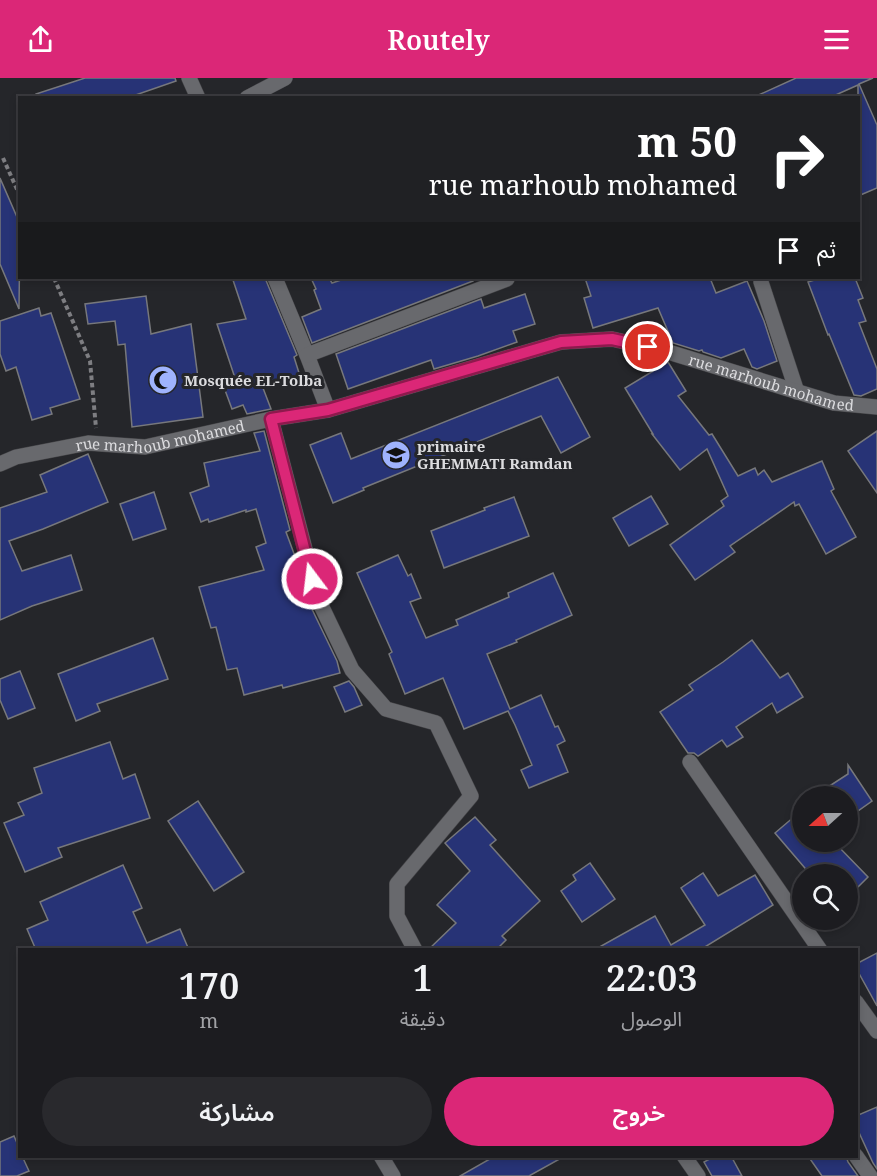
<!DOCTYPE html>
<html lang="ar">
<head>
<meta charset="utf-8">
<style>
  :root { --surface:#1c1c20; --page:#29292d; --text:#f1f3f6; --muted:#a0a1a5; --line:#3a3a3e; --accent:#db2777 }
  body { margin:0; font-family:"Noto Serif","Noto Sans Arabic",serif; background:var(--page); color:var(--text); direction:rtl; height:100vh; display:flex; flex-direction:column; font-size:22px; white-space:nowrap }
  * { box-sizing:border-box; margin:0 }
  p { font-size:20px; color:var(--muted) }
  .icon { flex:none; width:33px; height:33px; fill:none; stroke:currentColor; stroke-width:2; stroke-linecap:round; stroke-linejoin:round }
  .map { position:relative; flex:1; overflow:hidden; direction:ltr }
  .side { position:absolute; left:18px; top:870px; width:840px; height:210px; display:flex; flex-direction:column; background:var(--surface); border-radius:0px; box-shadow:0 3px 9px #0003,0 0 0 2px var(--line); direction:rtl }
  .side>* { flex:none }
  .banner { position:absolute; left:18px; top:18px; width:842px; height:183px; border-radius:0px; box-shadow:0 3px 9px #0003,0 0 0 2px var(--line); direction:rtl; background:#202124; color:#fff; overflow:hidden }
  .needle { width:39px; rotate:249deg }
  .controls { position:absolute; left:792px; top:708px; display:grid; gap:12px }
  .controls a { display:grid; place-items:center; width:66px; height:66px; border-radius:50%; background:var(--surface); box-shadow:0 3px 9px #0003,0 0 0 2px var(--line); font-size:30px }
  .pin { position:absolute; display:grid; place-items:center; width:51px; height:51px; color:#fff; margin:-26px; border:3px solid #fff; border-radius:50%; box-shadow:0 2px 6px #0007 }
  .me { position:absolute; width:66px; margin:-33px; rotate:345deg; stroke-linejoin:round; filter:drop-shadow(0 0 4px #0008) }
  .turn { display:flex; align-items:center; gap:21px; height:126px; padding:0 24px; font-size:27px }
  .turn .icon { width:78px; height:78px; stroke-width:2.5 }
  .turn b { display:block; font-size:42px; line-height:51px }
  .then { display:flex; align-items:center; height:57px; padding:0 24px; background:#0003; gap:12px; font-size:22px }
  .eta { display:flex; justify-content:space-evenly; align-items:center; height:102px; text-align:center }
  .eta b { font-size:36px; font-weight:600; line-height:42px }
  .cta { display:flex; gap:12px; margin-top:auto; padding:12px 24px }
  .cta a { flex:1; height:69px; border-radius:36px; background:var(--accent); color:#fff; font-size:24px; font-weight:600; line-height:69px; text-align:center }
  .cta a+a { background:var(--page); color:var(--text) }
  header { display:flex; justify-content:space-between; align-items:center; height:78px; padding:0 24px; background:var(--accent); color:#fff; font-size:27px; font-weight:600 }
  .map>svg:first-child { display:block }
  .building { fill:#273376; stroke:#77787c; stroke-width:1.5 }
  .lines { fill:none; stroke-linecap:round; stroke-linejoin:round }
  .street-casing { stroke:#444447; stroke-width:16 }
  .path { stroke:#7e7e82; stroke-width:4; stroke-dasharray:4.5 3; stroke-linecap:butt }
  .street { stroke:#68696d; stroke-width:15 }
  .route-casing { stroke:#8e194d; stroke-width:15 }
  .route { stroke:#db2777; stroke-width:10 }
  .labels { text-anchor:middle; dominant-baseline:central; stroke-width:6; stroke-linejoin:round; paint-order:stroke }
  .poi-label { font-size:15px; font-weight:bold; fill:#dcdcdf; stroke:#25262a; text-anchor:start }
  .street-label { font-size:15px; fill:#dcdcdf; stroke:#25262a }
</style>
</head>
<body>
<header><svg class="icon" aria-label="menu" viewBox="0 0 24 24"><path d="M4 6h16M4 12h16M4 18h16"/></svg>Routely<svg class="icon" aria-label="share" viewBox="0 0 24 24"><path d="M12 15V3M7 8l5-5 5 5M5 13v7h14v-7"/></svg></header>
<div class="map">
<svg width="877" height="1098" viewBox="0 0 877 1098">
  <rect width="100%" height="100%" fill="#25262a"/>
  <g class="building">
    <polygon points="85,0 175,0 176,3 127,20 37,20 36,16"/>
    <polygon points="796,0 873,0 859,6 877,47 877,110 858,118 858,7 829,20 752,20"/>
    <polygon points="0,100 20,146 19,231 0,186"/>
    <polygon points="242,200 265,200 297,277 294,279 300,298 263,310 271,331 247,336 243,327 232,331 222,304 235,300 217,246 246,241 233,202"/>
    <polygon points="311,200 329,200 332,205 347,200 472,200 473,203 312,265 302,239 321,231 314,212 316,211"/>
    <polygon points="585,200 710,200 716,215 747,203 764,243 777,283 757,291 752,289 744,271 721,280 703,274 702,272 699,273 673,265 658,230 593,250 584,220 591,218"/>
    <polygon points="821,200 855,200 863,220 858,222 866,243 859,245 877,291 877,311 861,318 854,317 829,256 828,257 808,204"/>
    <polygon points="525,216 535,246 513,253 517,264 478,278 434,291 431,282 348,311 336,276 481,221 484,230"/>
    <polygon points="146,218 151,256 191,246 203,339 132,349 125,266 118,267 115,243 88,246 85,226"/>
    <polygon points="39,230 41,238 51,235 80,321 50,330 52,336 32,342 16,289 6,293 0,276 0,243"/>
    <polygon points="668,284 686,313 678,318 709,357 712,356 738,398 755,390 758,397 764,392 772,404 822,383 834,411 831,413 856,459 826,476 799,426 795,428 794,424 730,468 735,474 695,502 670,467 724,428 721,423 728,418 707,371 680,392 652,356 653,356 625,310"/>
    <polygon points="558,299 590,359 561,375 541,338 363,410 364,412 333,425 310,367 341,355 351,381"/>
    <polygon points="264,353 290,452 286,454 296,481 293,482 303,504 309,525 337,583 340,595 283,610 282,607 244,617 237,590 227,592 216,549 211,550 199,509 264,492 256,469 266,465 256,431 246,434 246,432 209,444 208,441 201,444 190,415 209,408 204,385 260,373 254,355"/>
    <polygon points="877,353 877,415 848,373"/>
    <polygon points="88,376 108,424 43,451 9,463 22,493 71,477 82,512 32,528 0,542 0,430 47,414 40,397"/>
    <polygon points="154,414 166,451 133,462 120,426"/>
    <polygon points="651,418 668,446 629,468 613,440"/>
    <polygon points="514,419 529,458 444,490 431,453 485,432 484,430"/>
    <polygon points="398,477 408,498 411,496 421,520 410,524 426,560 458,547 456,542 509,519 508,515 553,495 572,537 516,562 517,564 487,576 510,631 541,617 555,649 558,648 565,663 557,667 568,694 529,710 521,692 532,687 515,647 508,633 464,651 443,600 405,616 389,576 392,574 357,495"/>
    <polygon points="153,560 168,601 97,626 100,633 76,643 58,596"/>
    <polygon points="752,562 780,600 788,595 803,619 777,635 772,625 736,649 743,659 727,669 722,662 698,678 694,675 688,675 660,634 693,612 689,607 723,584"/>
    <polygon points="20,593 35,630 8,641 0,622 0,601"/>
    <polygon points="349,603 354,609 362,627 345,634 334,609"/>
    <polygon points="110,664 123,701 135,696 150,740 58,770 62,779 25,794 4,745 24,737 18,725 42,715 34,690"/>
    <polygon points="848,687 872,723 848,740 848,718 814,718 848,696"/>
    <polygon points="198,723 244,794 214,813 168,743"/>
    <polygon points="802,732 802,764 834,764 868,799 848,819 848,796 810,796 775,755"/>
    <polygon points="475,739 496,762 490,767 540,823 502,858 506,862 496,872 428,872 456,845 437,827 470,793 445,765"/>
    <polygon points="590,785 615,821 582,844 561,813 576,802 573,797"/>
    <polygon points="123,787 142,830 133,834 147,865 180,851 189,872 36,872 27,851 48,842 40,824"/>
    <polygon points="703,795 718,818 755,797 773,827 700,872 594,872 655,838 671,867 705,847 681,810"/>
    <polygon points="877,875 877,928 856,890 856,886"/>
    <polygon points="877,1029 877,1091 873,1085 856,1048 856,1038"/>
    <polygon points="14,1058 20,1072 20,1078 22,1078 29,1093 17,1098 0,1098 0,1064"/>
    <polygon points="495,1078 565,1078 529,1098 460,1098"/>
    <polygon points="715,1078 731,1078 742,1098 712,1098 704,1084"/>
    <polygon points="808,1078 846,1078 848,1084 858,1098 822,1098"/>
  </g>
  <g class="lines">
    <g class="street-casing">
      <g id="street">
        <polyline points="189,0 198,20"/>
        <polyline points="247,20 285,0"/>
        <polyline points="275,200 307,277 328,332"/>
        <polyline points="761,204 797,314"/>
        <polyline points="307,277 507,201"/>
        <polyline points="271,341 318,521 352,592 386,631 436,645 471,718 397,806 397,838 415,872"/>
        <path id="s1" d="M0 386 16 379 88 365 145 369 271 341 328 332 561 264 612 261 665 273 834 325 877 329"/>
        <polyline points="690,684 820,872"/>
        <polyline points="856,924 877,953"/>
        <polyline points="381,1078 393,1098"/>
        <polyline points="684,1078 698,1098"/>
        <polyline points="856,1078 870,1098"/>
      </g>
    </g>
    <g class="path">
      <polyline points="3,80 20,118"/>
      <polyline points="54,200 90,283 96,350"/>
    </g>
    <use href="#street" class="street"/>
  </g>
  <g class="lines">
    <g class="route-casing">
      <polyline id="route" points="312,501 271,341 328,332 561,264 612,261 648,269"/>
    </g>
    <use href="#route" class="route"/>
  </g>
  <defs>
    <g id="mosque-disc" transform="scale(1.5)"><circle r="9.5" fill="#9fb3fd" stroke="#25262a"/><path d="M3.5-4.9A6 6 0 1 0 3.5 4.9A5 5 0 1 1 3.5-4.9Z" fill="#111"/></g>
    <g id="school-disc" transform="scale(1.5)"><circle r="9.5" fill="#9fb3fd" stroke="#25262a"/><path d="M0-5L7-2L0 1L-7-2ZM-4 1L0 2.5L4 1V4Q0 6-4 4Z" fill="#111"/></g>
  </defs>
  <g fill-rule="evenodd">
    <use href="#mosque-disc" x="163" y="302"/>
    <use href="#school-disc" x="396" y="377"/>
  </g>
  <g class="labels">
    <g class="poi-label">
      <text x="184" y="302">Mosquée EL-Tolba</text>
      <text x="417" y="368">primaire<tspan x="417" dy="17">GHEMMATI Ramdan</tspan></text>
    </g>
    <g class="street-label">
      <text stroke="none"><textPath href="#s1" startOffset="794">rue marhoub mohamed</textPath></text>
      <text stroke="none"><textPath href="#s1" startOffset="164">rue marhoub mohamed</textPath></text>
    </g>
  </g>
</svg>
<div class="controls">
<a><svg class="needle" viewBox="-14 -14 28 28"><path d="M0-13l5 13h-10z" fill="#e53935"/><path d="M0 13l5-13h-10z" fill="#a0a1a5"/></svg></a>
<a><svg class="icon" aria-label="search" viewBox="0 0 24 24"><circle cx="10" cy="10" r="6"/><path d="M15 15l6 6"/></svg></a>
</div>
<div class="pin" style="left:648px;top:269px;background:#d93025"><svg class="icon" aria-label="arrive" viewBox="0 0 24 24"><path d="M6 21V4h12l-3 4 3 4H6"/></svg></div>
<svg class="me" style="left:312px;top:501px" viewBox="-20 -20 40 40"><circle r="17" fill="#db2777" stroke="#fff" stroke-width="3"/><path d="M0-11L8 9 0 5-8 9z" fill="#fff"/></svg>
<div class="banner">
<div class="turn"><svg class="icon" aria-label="right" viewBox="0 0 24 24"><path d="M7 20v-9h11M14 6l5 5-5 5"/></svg><div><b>50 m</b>rue marhoub mohamed</div></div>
<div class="then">ثم<svg class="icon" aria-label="arrive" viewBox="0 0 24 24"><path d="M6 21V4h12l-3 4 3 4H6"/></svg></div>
</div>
<section class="side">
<div class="eta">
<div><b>22:03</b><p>الوصول</p></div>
<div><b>1</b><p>دقيقة</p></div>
<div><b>170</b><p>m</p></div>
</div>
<div class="cta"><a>خروج</a><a>مشاركة</a></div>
</section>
</div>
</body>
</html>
